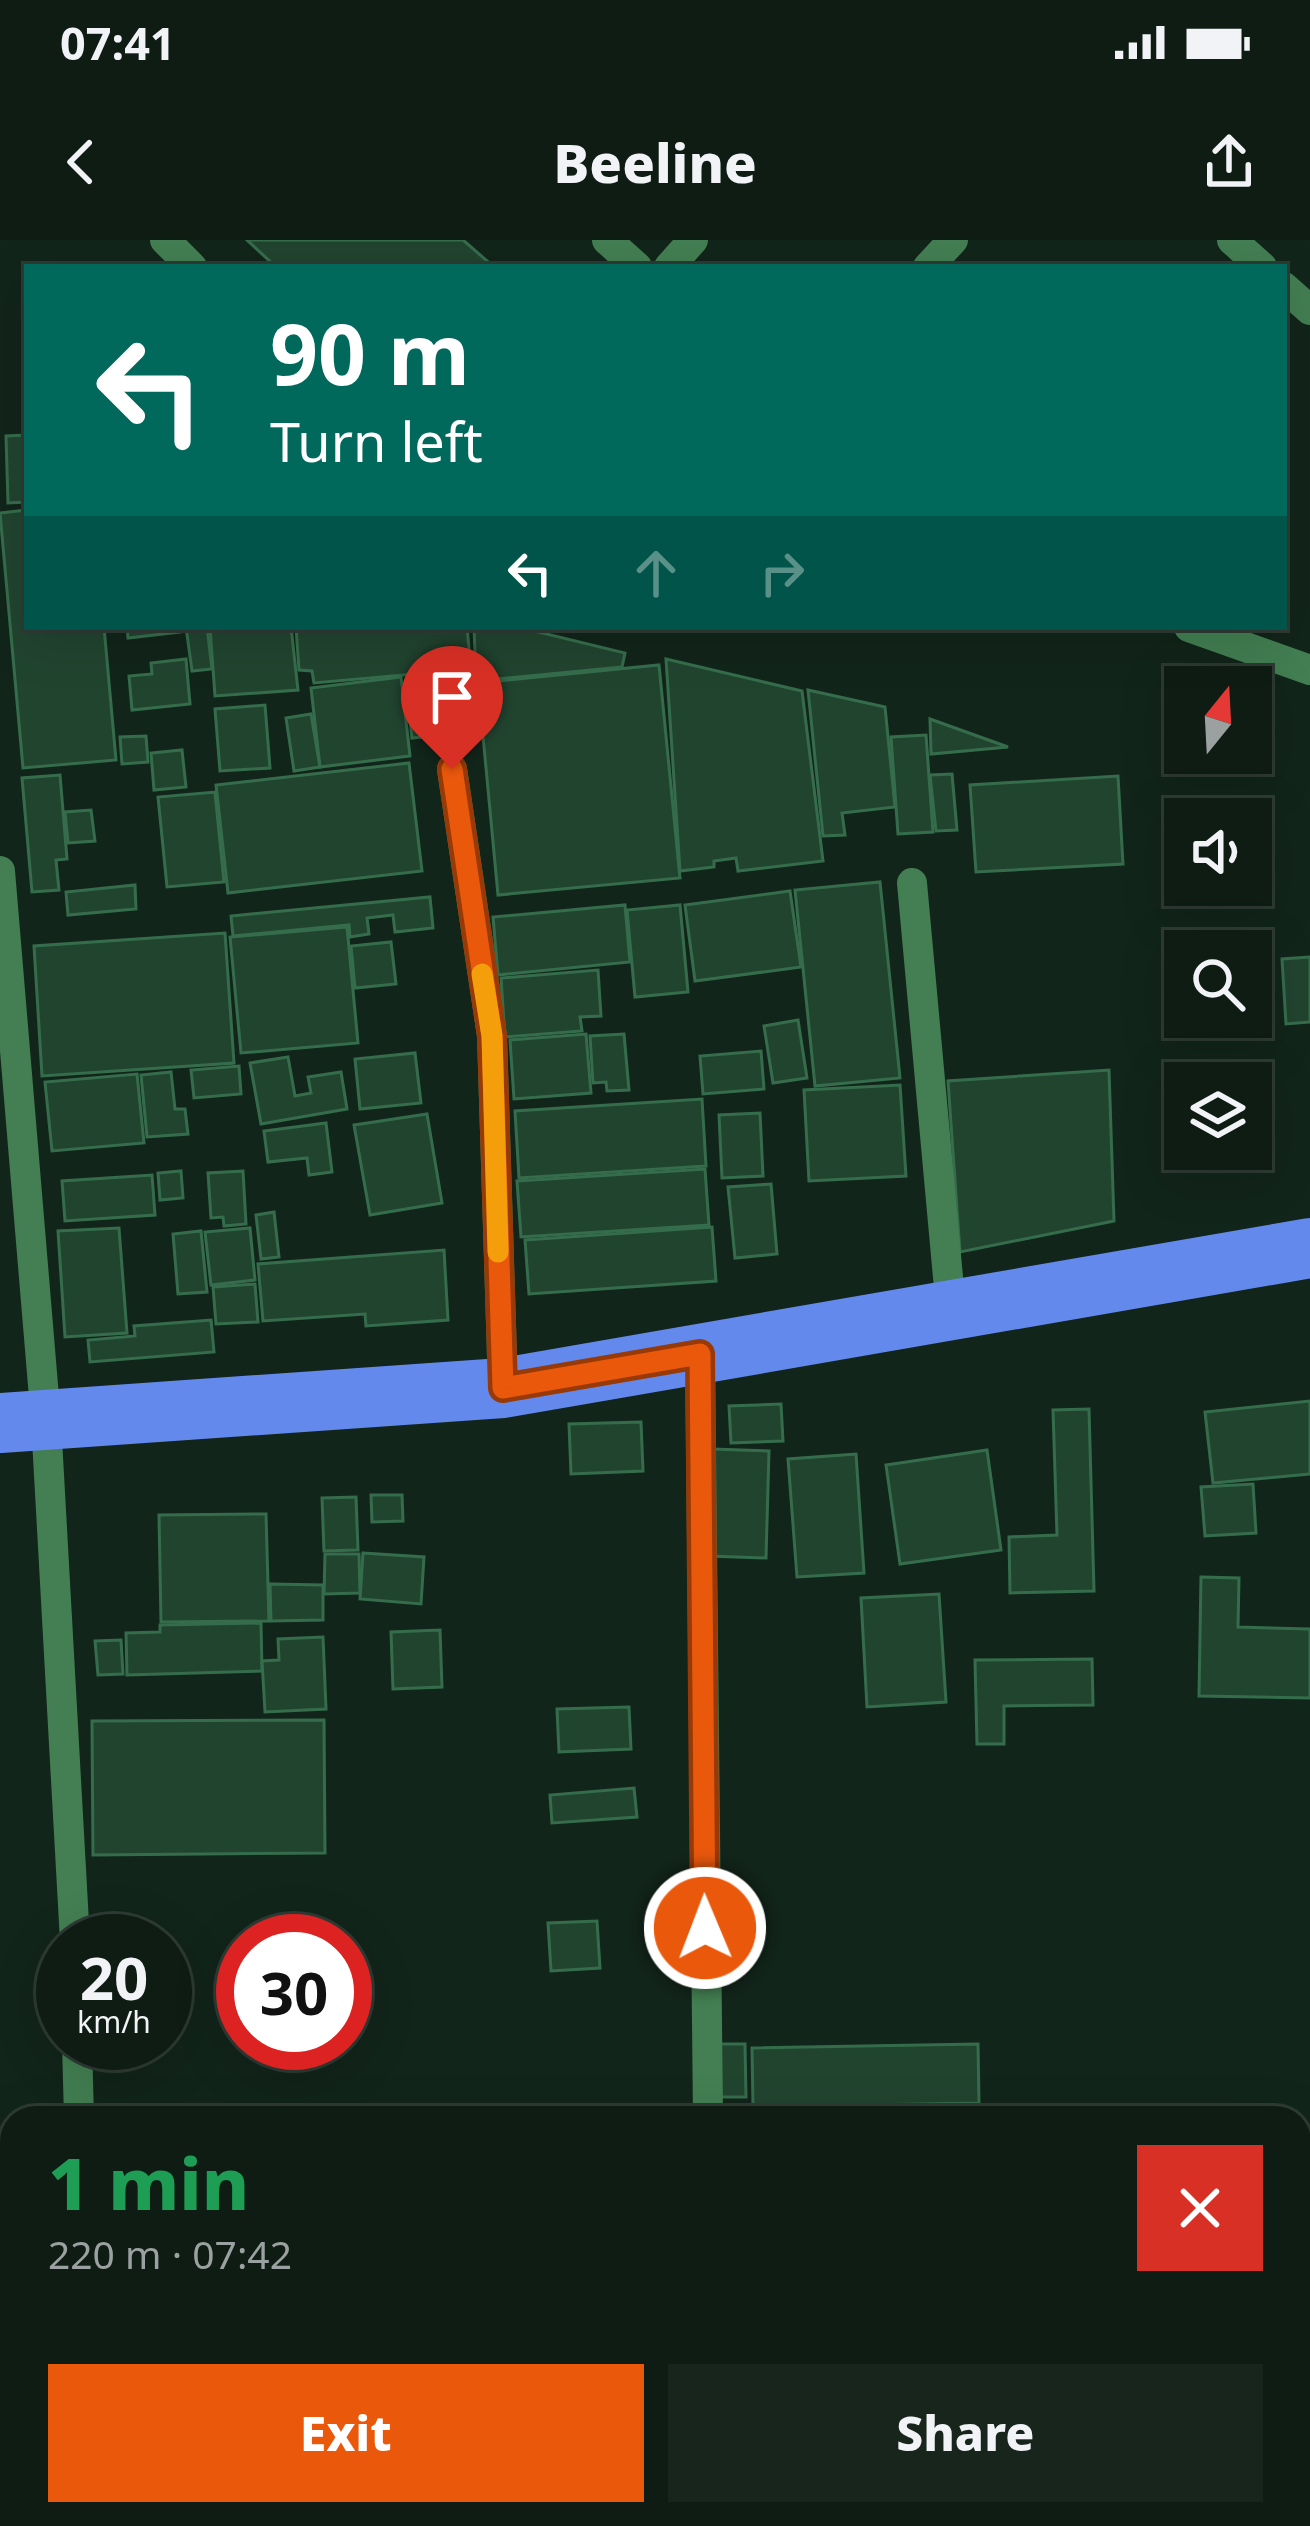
<!DOCTYPE html>
<html lang="en">
<head>
<meta charset="utf-8">
<style>
  :root { --surface:#0e1c14; --page:#17251d; --text:#f1f3f6; --muted:#9ba1a0; --line:#2e3a34; --accent:#ea580c }
  body { margin:0; font-family:"Noto Sans",sans-serif; background:var(--page); color:var(--text); height:100vh; display:flex; flex-direction:column; font-size:45px; white-space:nowrap }
  * { box-sizing:border-box; margin:0 }
  p { font-size:39px; color:var(--muted) }
  .icon { flex:none; width:66px; height:66px; fill:none; stroke:currentColor; stroke-width:2; stroke-linecap:round; stroke-linejoin:round }
  .map { position:relative; flex:1; overflow:hidden }
  .panel { position:absolute; left:0px; top:1866px; width:1311px; height:420px; display:flex; flex-direction:column; background:var(--surface); border-radius:36px 36px 0 0; box-shadow:0 12px 48px #0002,0 0 0 3px var(--line) }
  .panel>* { flex:none }
  .guide { position:absolute; left:24px; top:24px; width:1263px; height:366px; border-radius:0px; box-shadow:0 12px 48px #0002,0 0 0 3px var(--line); background:#00695c; color:#fff; overflow:hidden }
  .needle { width:78px; rotate:18deg }
  .fabs { position:absolute; left:1164px; top:426px; display:grid; gap:24px }
  .fabs a { display:grid; place-items:center; width:108px; height:108px; border-radius:0px; background:var(--surface); box-shadow:0 12px 48px #0002,0 0 0 3px var(--line); font-size:60px }
  .speed { position:absolute; left:36px; top:1674px; display:flex; gap:24px; font-size:60px; font-weight:700; text-align:center }
  .speed>* { display:grid; place-content:center; width:156px; height:156px; border-radius:50%; background:var(--surface); box-shadow:0 12px 48px #0002,0 0 0 3px var(--line); line-height:1 }
  .speed small { font-size:30px; font-weight:400 }
  .speed .limit { border:18px solid #d22; background:#fff; color:#111 }
  .pin { position:absolute; display:grid; place-items:center; width:102px; height:102px; color:#fff; margin:-123px -51px; border-radius:50% 50% 50% 0; rotate:-45deg; box-shadow:0 0 12px #0007 }
  .pin .icon { rotate:45deg }
  .me { position:absolute; width:132px; margin:-66px; rotate:359deg; stroke-linejoin:round; filter:drop-shadow(0 0 9px #0008) }
  .turn { display:flex; align-items:center; gap:42px; height:252px; padding:0 48px; font-size:54px }
  .turn .icon { width:156px; height:156px; stroke-width:2.5 }
  .turn b { display:block; font-size:84px; line-height:102px }
  .lanes { display:flex; align-items:center; height:114px; padding:0 48px; background:#0003; justify-content:center; gap:60px; direction:ltr }
  .lanes .off { opacity:.35 }
  .round { display:grid; place-items:center; flex:none; width:126px; height:126px; border-radius:0px; background:var(--page) }
  .overview { display:flex; align-items:center; justify-content:space-between; height:204px; padding:0 48px }
  h1 { font-size:72px; font-weight:800; line-height:90px; color:#1e9e55 }
  .primary-button { display:flex; gap:24px; margin-top:auto; padding:24px 48px }
  .primary-button a { flex:1; height:138px; border-radius:0px; background:var(--accent); color:#fff; font-size:48px; font-weight:800; line-height:138px; text-align:center }
  .primary-button a+a { background:var(--page); color:var(--text) }
  .status { display:flex; justify-content:space-between; align-items:center; height:84px; padding:0 60px; background:var(--surface); direction:ltr }
  .status svg { height:33px; fill:currentColor }
  header { display:flex; justify-content:space-between; align-items:center; height:156px; padding:0 48px; background:var(--surface); font-size:54px; font-weight:800 }
  .map>svg:first-child { display:block }
  .building { fill:#21442f; stroke:#356d4c; stroke-width:3 }
  .lines { fill:none; stroke-linecap:round; stroke-linejoin:round }
  .minor { stroke:#437f52; stroke-width:30 }
  .highway { stroke:#6489ec; stroke-width:60 }
  .route-casing { stroke:#983908; stroke-width:30 }
  .route { stroke:#ea580c; stroke-width:21 }
  .slow { stroke:#f59e0b; stroke-width:21 }
</style>
</head>
<body>
<div class="status"><b>07:41</b><svg viewBox="0 0 49 12"><path d="M0 12V9h3v3zM5 12V6h3v6zM10 12V3h3v9zM15 12V0h3v12zM26 1h20v11H26zM47 4h2v5h-2z"/></svg></div>
<header><svg class="icon" aria-label="back" viewBox="0 0 24 24"><path d="M15 5l-7 7 7 7"/></svg>Beeline<svg class="icon" aria-label="share" viewBox="0 0 24 24"><path d="M12 15V3M7 8l5-5 5 5M5 13v7h14v-7"/></svg></header>
<div class="map">
<svg width="1310" height="2286" viewBox="0 0 1310 2286">
  <rect width="100%" height="100%" fill="#12251a"/>
  <g class="building">
    <polygon points="247,0 463,0 494,27 276,27"/>
    <polygon points="27,195 27,262 8,263 6,196"/>
    <polygon points="27,270 27,387 104,387 116,520 23,528 0,273"/>
    <polygon points="127,387 181,387 181,392 128,398"/>
    <polygon points="186,387 207,387 212,429 192,431"/>
    <polygon points="210,387 291,387 298,450 215,456"/>
    <polygon points="296,387 467,387 471,429 314,443 312,431 299,430"/>
    <polygon points="474,387 518,387 625,413 622,427 476,441"/>
    <polygon points="186,419 190,464 132,470 129,436 152,434 151,423"/>
    <polygon points="666,419 802,451 823,621 738,631 736,618 714,621 714,627 680,631"/>
    <polygon points="659,425 680,638 498,655 478,443"/>
    <polygon points="470,433 478,491 412,498 406,440"/>
    <polygon points="401,437 410,516 320,527 311,448"/>
    <polygon points="808,450 885,467 895,567 842,573 845,595 823,596"/>
    <polygon points="265,465 270,528 220,531 215,469"/>
    <polygon points="311,474 320,527 294,531 286,478"/>
    <polygon points="930,479 1008,507 931,514"/>
    <polygon points="926,495 933,592 898,594 891,497"/>
    <polygon points="146,496 148,522 122,524 120,497"/>
    <polygon points="182,510 186,547 154,550 151,513"/>
    <polygon points="409,523 422,631 228,653 216,545"/>
    <polygon points="952,534 957,590 936,591 930,535"/>
    <polygon points="60,535 67,619 56,620 59,650 32,652 22,538"/>
    <polygon points="1118,536 1123,624 976,632 970,545"/>
    <polygon points="215,552 224,642 167,647 158,557"/>
    <polygon points="91,570 95,601 68,603 65,572"/>
    <polygon points="880,642 900,838 815,846 795,650"/>
    <polygon points="135,645 136,669 68,675 66,652"/>
    <polygon points="790,651 801,727 695,741 685,665"/>
    <polygon points="430,657 433,688 395,692 393,675 367,678 369,694 350,697 349,685 233,696 231,676"/>
    <polygon points="625,665 630,722 498,735 493,677"/>
    <polygon points="680,665 688,752 635,757 627,670"/>
    <polygon points="347,687 358,803 241,813 230,697"/>
    <polygon points="225,693 234,823 42,836 34,706"/>
    <polygon points="391,702 396,744 355,748 351,706"/>
    <polygon points="1310,717 1310,782 1286,784 1282,719"/>
    <polygon points="598,730 601,776 580,777 582,791 505,797 501,738"/>
    <polygon points="798,780 807,838 773,843 764,786"/>
    <polygon points="586,794 591,853 514,859 510,800"/>
    <polygon points="624,794 629,850 607,851 606,842 593,843 590,796"/>
    <polygon points="761,811 764,849 703,854 700,816"/>
    <polygon points="415,813 421,863 360,869 355,819"/>
    <polygon points="288,817 295,856 311,853 308,837 341,832 347,869 261,884 250,823"/>
    <polygon points="239,826 241,854 194,858 191,830"/>
    <polygon points="1109,830 1114,981 960,1012 948,841"/>
    <polygon points="171,832 175,869 185,869 188,894 147,897 141,835"/>
    <polygon points="137,834 144,903 52,911 45,842"/>
    <polygon points="900,845 906,936 809,941 804,850"/>
    <polygon points="702,859 706,926 519,938 515,871"/>
    <polygon points="760,873 763,936 722,938 719,875"/>
    <polygon points="427,874 442,963 370,975 354,885"/>
    <polygon points="326,883 332,932 309,935 307,918 268,922 264,891"/>
    <polygon points="705,929 709,985 521,997 517,941"/>
    <polygon points="181,931 183,958 160,960 158,933"/>
    <polygon points="243,931 246,984 224,986 223,977 211,978 208,933"/>
    <polygon points="152,935 155,975 65,981 62,941"/>
    <polygon points="771,944 777,1014 735,1018 728,947"/>
    <polygon points="274,972 279,1017 261,1019 256,975"/>
    <polygon points="712,987 716,1041 529,1054 525,1000"/>
    <polygon points="119,988 127,1093 65,1097 58,991"/>
    <polygon points="250,988 255,1040 211,1045 205,992"/>
    <polygon points="201,991 207,1052 178,1054 173,994"/>
    <polygon points="444,1010 448,1080 366,1086 365,1074 263,1081 258,1024"/>
    <polygon points="255,1044 258,1082 216,1084 213,1047"/>
    <polygon points="211,1080 214,1112 90,1122 88,1100 135,1096 134,1086"/>
    <polygon points="1310,1161 1310,1234 1213,1243 1205,1172"/>
    <polygon points="781,1164 783,1201 731,1203 729,1166"/>
    <polygon points="1089,1169 1094,1351 1010,1353 1009,1297 1057,1295 1053,1170"/>
    <polygon points="641,1182 643,1231 571,1234 569,1184"/>
    <polygon points="712,1209 769,1211 766,1318 708,1316"/>
    <polygon points="987,1210 1001,1310 900,1324 886,1225"/>
    <polygon points="856,1214 864,1333 797,1337 788,1219"/>
    <polygon points="1253,1244 1256,1293 1205,1296 1201,1247"/>
    <polygon points="371,1255 402,1255 403,1281 372,1282"/>
    <polygon points="356,1257 358,1310 324,1311 322,1258"/>
    <polygon points="266,1274 269,1381 161,1382 159,1275"/>
    <polygon points="363,1313 424,1317 421,1364 360,1359"/>
    <polygon points="325,1314 359,1314 360,1353 324,1354"/>
    <polygon points="1201,1337 1239,1338 1238,1387 1310,1389 1310,1458 1199,1456"/>
    <polygon points="270,1344 323,1345 323,1380 271,1381"/>
    <polygon points="939,1354 946,1462 867,1467 861,1358"/>
    <polygon points="261,1383 262,1431 127,1435 126,1393 160,1392 160,1385"/>
    <polygon points="440,1390 442,1447 393,1449 391,1392"/>
    <polygon points="323,1397 326,1469 265,1472 262,1421 279,1420 278,1399"/>
    <polygon points="121,1400 123,1434 98,1435 95,1401"/>
    <polygon points="1092,1419 1093,1465 1004,1466 1004,1504 977,1504 975,1420"/>
    <polygon points="629,1467 631,1509 559,1512 557,1469"/>
    <polygon points="324,1480 325,1613 93,1615 92,1481"/>
    <polygon points="634,1548 637,1577 552,1583 550,1555"/>
    <polygon points="597,1681 600,1728 551,1731 548,1683"/>
    <polygon points="720,1804 745,1804 746,1857 721,1857"/>
    <polygon points="978,1804 979,1863 753,1867 752,1808"/>
    <polygon points="975,1874 975,1878 753,1878 753,1877"/>
    <rect x="1299" y="2068" width="11" height="85"/>
    <rect x="1299" y="2155" width="11" height="52"/>
    <polygon points="102,2274 162,2274 163,2286 103,2286"/>
    <rect x="324" y="2274" width="118" height="12"/>
    <polygon points="741,2274 835,2274 835,2280 741,2283"/>
    <polygon points="1214,2274 1267,2274 1268,2285 1214,2286"/>
  </g>
  <g class="lines">
    <g class="minor">
      <polyline points="165,0 192,27"/>
      <polyline points="607,0 637,27"/>
      <polyline points="1232,0 1262,27"/>
      <polyline points="669,27 693,0"/>
      <polyline points="928,27 953,0"/>
      <polyline points="1284,47 1310,70"/>
      <polyline points="1189,387 1310,430"/>
      <polyline points="452,529 492,796 503,1148"/>
      <polyline points="0,631 46,1181 75,1701"/>
      <polyline points="912,643 951,1070"/>
      <polyline points="700,1114 708,1878"/>
      <polyline points="77,1803 79,1878"/>
      <polyline points="89,2274 89,2286"/>
      <polyline points="710,2274 710,2286"/>
    </g>
    <polyline class="highway" points="0,1183 503,1148 1310,1008"/>
  </g>
  <g class="lines">
    <g class="route-casing">
      <polyline id="route" points="452,529 492,796 503,1148 700,1114 705,1688"/>
    </g>
    <use href="#route" class="route"/>
    <polyline class="slow" points="482,734 492,796 498,1012"/>
  </g>
</svg>
<div class="fabs">
<a><svg class="needle" viewBox="-14 -14 28 28"><path d="M0-13l5 13h-10z" fill="#e53935"/><path d="M0 13l5-13h-10z" fill="#9ba1a0"/></svg></a>
<a><svg class="icon" aria-label="sound" viewBox="0 0 24 24"><path d="M4 9h4l5-4v14l-5-4H4zM17 9q2 3 0 6"/></svg></a>
<a><svg class="icon" aria-label="search" viewBox="0 0 24 24"><circle cx="10" cy="10" r="6"/><path d="M15 15l6 6"/></svg></a>
<a><svg class="icon" aria-label="layers" viewBox="0 0 24 24"><path d="M12 4l9 5-9 5-9-5zM3 14l9 5 9-5"/></svg></a>
</div>
<div class="speed"><div>20<small>km/h</small></div><div class="limit">30</div></div>
<div class="pin" style="left:452px;top:529px;background:#d93025"><svg class="icon" aria-label="arrive" viewBox="0 0 24 24"><path d="M6 21V4h12l-3 4 3 4H6"/></svg></div>
<svg class="me" style="left:705px;top:1688px" viewBox="-20 -20 40 40"><circle r="17" fill="#ea580c" stroke="#fff" stroke-width="3"/><path d="M0-11L8 9 0 5-8 9z" fill="#fff"/></svg>
<div class="guide">
<div class="turn"><svg class="icon" aria-label="left" viewBox="0 0 24 24"><path d="M17 20v-9H6M10 6l-5 5 5 5"/></svg><div><b>90 m</b>Turn left</div></div>
<div class="lanes"><svg class="icon" aria-label="left" viewBox="0 0 24 24"><path d="M17 20v-9H6M10 6l-5 5 5 5"/></svg><svg class="icon off" aria-label="ahead" viewBox="0 0 24 24"><path d="M12 20V5M6 11l6-6 6 6"/></svg><svg class="icon off" aria-label="right" viewBox="0 0 24 24"><path d="M7 20v-9h11M14 6l5 5-5 5"/></svg></div>
</div>
<section class="panel">
<div class="overview"><div><h1>1 min</h1><p>220 m · 07:42</p></div><a class="round" style="background:#d93025;color:#fff"><svg class="icon" aria-label="close" viewBox="0 0 24 24"><path d="M6 6l12 12M18 6L6 18"/></svg></a></div>
<div class="primary-button"><a>Exit</a><a>Share</a></div>
</section>
</div>
</body>
</html>
